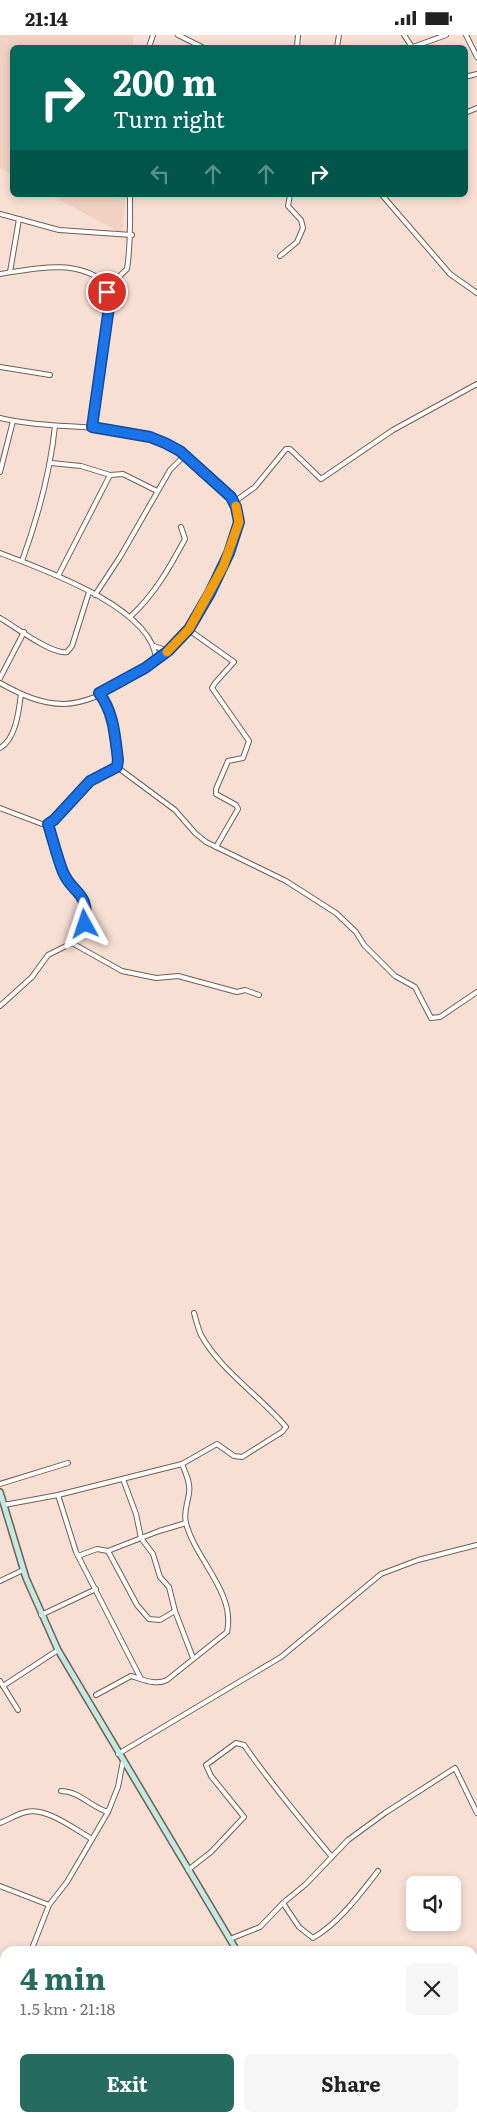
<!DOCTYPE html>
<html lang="en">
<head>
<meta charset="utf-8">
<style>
  :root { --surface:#fff; --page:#f6f6f6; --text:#222; --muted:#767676; --accent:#256b5e }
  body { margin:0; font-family:Literata,serif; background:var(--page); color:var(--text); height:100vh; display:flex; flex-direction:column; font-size:19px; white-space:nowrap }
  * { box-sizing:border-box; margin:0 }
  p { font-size:16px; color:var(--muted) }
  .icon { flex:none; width:28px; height:28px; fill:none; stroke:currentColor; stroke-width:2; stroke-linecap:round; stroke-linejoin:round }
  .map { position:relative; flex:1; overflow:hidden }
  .side { position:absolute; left:0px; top:1911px; width:478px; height:176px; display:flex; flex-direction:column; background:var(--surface); border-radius:15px 15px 0 0; box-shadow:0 2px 8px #0003 }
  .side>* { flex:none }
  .hud { position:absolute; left:10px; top:10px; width:458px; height:152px; border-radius:8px; box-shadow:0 2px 8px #0003; background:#00695c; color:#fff; overflow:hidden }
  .fabs { position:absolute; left:406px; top:1841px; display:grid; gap:10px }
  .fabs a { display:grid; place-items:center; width:55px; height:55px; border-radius:8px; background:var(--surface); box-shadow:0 2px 8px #0003; font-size:25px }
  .pin { position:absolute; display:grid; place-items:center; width:42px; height:42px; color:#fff; margin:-21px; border:2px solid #fff; border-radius:50%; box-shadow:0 1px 5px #0007 }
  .me { position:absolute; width:55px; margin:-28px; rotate:355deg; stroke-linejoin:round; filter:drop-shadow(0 0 4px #0008) }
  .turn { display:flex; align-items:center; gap:18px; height:105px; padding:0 20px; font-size:22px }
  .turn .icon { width:65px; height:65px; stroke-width:2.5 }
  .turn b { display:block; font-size:35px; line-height:42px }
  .lanes { display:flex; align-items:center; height:48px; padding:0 20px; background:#0003; justify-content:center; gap:25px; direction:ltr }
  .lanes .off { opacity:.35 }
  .round { display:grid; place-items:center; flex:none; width:52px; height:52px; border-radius:8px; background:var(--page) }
  .head { display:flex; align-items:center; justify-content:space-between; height:85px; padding:0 20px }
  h1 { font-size:30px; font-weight:700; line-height:38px; color:var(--accent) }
  .primary-button { display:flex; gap:10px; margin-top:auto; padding:10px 20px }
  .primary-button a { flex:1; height:58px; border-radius:8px; background:var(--accent); color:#fff; font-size:20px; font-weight:700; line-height:58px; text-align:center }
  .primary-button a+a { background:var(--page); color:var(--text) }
  .status { display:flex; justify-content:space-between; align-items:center; height:35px; padding:0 25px; background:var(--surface); direction:ltr }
  .status svg { height:14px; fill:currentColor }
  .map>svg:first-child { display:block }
  .built { fill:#f1d1c2 }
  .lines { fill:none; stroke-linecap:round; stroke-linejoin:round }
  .minor-casing { stroke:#735e54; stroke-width:6 }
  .secondary-casing { stroke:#735e54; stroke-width:8 }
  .minor { stroke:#fff; stroke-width:4 }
  .secondary { stroke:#c1eae4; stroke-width:5 }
  .route-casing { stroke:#114b97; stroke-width:12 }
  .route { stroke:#1a73e8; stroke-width:9 }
  .slow { stroke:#f59e0b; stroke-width:9 }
</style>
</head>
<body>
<div class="status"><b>21:14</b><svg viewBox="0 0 49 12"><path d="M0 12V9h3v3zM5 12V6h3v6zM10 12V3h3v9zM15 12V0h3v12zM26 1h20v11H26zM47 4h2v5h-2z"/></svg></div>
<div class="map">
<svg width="477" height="2087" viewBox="0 0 477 2087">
  <rect width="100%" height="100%" fill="#f8dfd4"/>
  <g class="built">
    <polygon points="0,0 134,0 133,12 12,12 12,140 0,133"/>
    <polygon points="51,160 125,160 123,199"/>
  </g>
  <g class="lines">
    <g class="minor-casing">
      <g id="minor">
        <polyline points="178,0 202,12"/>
        <polyline points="404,0 412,12"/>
        <polyline points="466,0 477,22"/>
        <polyline points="149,12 153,0"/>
        <polyline points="297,12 298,0"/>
        <polyline points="337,12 339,0"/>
        <polyline points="413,12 446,0"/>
        <polyline points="465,42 477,39"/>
        <polyline points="465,78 477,73"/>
        <polyline points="382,160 450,239 477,258"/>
        <polyline points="0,179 59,195 132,200"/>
        <polyline points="280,221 297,207 303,193 301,185 288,171 290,160"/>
        <polyline points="10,237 19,184"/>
        <path d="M0 239C37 233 78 223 108 250"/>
        <polyline points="0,332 50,340"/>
        <path d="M0 383C53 396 113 386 164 407 179 414 221 447 231 461 236 468 239 478 239 486 239 501 229 519 223 532 213 553 203 577 188 595 164 625 103 668 64 669 40 669 20 659 0 648"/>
        <path d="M92 392 110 265 107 253 127 234C131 209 130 185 130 160"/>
        <polyline points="51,428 81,431 110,440"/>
        <polyline points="0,437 13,386"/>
        <polyline points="234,467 255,452 286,414 290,414 321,444 393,395 477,349"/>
        <path d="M0 518C42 534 154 573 156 625"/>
        <path d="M22 526C38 482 50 439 55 391"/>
        <polyline points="58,541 110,440 123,439 157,456"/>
        <polyline points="95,560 120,522 170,435 184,421"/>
        <path d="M131 581C154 560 170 532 185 504L181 492"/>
        <path d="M0 583C14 591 52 620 67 617L72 611 89 557"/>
        <polyline points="189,595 234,627 215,648 212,653 249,706 243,723 228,726 216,754 216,759 236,770 238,774 216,812"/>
        <polyline points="154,611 168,616"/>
        <polyline points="0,643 24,597"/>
        <path d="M0 713C16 704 19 675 21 659"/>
        <polyline points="117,732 175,775 195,798 206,807 286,846 336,878 356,897 364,910 395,941 415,952 431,983 440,982 477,957"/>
        <path d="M0 773 42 789H48L54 785 90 747 117 732 119 725C115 702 114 677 99 658"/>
        <polyline points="48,789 64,840 85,867 87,879 85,889 72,908"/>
        <polyline points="0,971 32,942 48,920 72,908 122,936 156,943 178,941 237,957 245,955 259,960"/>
        <polyline points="123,1444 136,1479 141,1503 153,1519 160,1542 169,1552 175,1576 193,1623"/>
        <polyline points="0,1449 68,1428"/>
        <polyline points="58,1460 76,1517 141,1644"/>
        <path d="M4 1470 58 1460 182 1429 217 1409 234 1421 242 1422 282 1397 286 1392C259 1360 221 1336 201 1300 198 1293 196 1285 194 1278"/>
        <polyline points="108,1516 159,1496 186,1488"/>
        <polyline points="78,1521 97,1514 108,1516 137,1570 149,1584 160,1585 175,1576"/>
        <polyline points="0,1546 23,1535"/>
        <polyline points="41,1580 96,1554"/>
        <polyline points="0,1646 18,1675"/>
        <polyline points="3,1651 58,1615"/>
        <path d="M96 1660 131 1641C142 1644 155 1651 167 1645L227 1597C236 1558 195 1524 186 1488 183 1477 188 1468 189 1458 191 1448 185 1437 182 1429"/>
        <polyline points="118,1719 281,1622 381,1539 418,1525 477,1510"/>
        <path d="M61 1756C79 1756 91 1772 108 1777"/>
        <path d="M0 1788C8 1785 17 1779 26 1777 47 1772 74 1794 92 1804"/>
        <path d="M188 1835 211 1817 244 1782 211 1741 206 1730 236 1708 244 1710C271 1749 301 1785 332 1822"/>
        <polyline points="0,1851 49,1870"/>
        <path d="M283 1868 299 1892 313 1903C339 1888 360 1859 378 1836"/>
        <polyline points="230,1904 260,1892 283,1868 306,1849 348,1805 385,1778 455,1733 477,1778"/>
        <polyline points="31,1916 49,1870 67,1847 108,1777 118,1752 123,1726"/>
        <polyline points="472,1943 477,1942"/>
        <polyline points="0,2016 5,2019"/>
        <polyline points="0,2079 5,2041"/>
      </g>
    </g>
    <g class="secondary-casing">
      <g id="secondary">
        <polyline points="0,1457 26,1543 58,1615 237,1916"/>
        <polyline points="342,2082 345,2087"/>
      </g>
    </g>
    <use href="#minor" class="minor"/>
    <use href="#secondary" class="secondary"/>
  </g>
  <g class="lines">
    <g class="route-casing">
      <path id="route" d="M85 889C90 856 72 859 63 837 57 822 53 805 48 789L54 785 90 746 117 732 118 725C115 702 114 677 99 658L145 633 168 616 189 594 210 558 229 518 239 487 236 472 231 462 180 416 165 408 150 402 92 392 110 265 107 257"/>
    </g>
    <use href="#route" class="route"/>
    <polyline class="slow" points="167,617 189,594 223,532 239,487 236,471"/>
  </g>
</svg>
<div class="fabs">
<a><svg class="icon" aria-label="sound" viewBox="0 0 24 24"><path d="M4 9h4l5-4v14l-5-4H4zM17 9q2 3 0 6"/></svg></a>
</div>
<div class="pin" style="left:107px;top:257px;background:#d93025"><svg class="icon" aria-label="arrive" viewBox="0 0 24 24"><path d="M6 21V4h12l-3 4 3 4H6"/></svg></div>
<svg class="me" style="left:85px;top:889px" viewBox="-20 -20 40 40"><path d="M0-17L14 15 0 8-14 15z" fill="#1a73e8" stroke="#fff" stroke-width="4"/></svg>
<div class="hud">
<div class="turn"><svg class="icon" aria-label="right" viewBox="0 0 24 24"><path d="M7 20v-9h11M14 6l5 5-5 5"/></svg><div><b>200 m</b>Turn right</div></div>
<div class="lanes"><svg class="icon off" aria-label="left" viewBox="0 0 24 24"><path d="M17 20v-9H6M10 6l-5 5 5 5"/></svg><svg class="icon off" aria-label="ahead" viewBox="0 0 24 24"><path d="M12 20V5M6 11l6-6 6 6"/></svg><svg class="icon off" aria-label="ahead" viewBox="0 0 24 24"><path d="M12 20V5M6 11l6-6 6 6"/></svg><svg class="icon" aria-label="right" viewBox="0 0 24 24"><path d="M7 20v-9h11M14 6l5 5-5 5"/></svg></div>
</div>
<section class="side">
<div class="head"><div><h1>4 min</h1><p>1.5 km · 21:18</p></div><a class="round"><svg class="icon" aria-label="close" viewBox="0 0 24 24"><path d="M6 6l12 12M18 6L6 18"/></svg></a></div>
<div class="primary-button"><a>Exit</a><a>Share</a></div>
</section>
</div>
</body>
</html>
